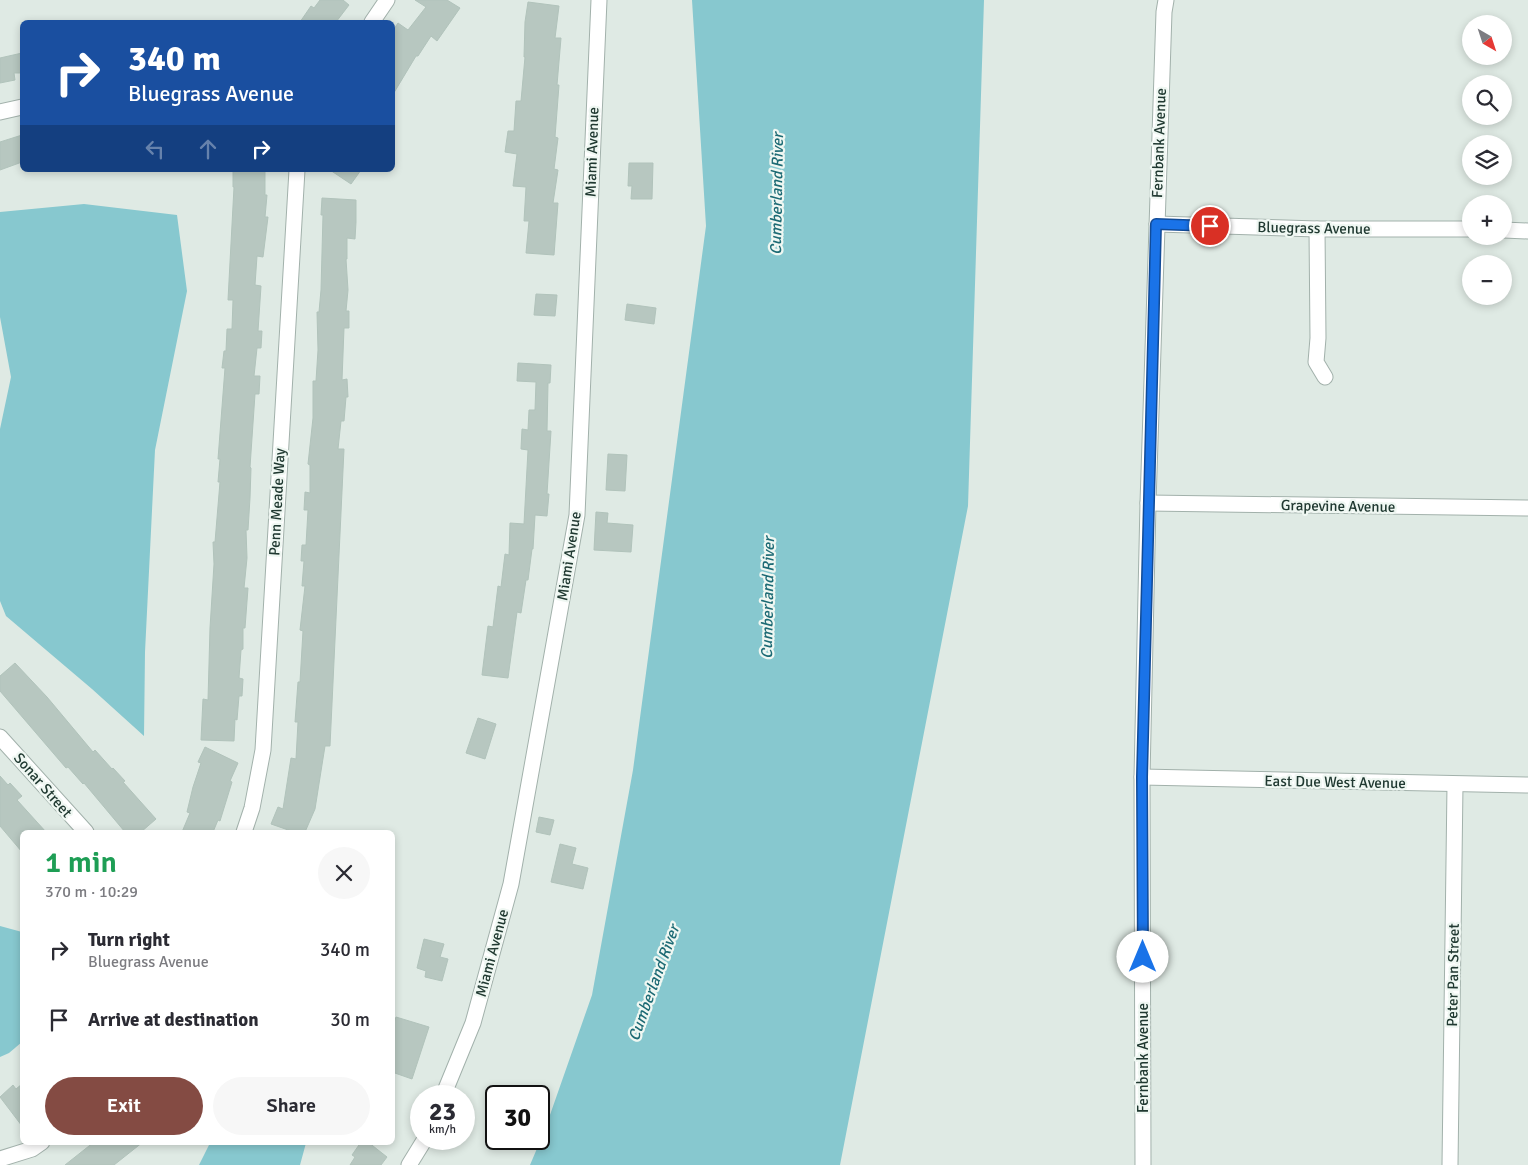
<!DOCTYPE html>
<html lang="en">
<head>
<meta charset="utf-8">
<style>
  :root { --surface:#fff; --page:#f7f7f7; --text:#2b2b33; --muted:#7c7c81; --accent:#844b43 }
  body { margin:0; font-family:Signika,sans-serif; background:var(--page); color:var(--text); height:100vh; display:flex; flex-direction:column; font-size:19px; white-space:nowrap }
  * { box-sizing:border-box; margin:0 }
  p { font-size:16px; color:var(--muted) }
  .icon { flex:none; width:28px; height:28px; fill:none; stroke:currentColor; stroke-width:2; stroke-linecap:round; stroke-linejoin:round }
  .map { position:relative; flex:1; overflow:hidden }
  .side { position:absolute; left:20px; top:830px; width:375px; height:315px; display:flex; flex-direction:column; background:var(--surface); border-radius:8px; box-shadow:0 2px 8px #0003 }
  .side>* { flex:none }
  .hud { position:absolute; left:20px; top:20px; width:375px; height:152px; border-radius:8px; box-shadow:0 2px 8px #0003; background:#1a4fa0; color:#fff; overflow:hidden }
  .needle { width:32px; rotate:141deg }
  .tools { position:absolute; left:1462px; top:15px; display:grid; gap:10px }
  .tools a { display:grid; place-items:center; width:50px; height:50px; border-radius:50%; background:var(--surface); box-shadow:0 2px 8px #0003; font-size:25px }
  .speed { position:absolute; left:410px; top:1085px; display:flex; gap:10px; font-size:25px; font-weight:700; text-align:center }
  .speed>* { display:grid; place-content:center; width:65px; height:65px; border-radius:50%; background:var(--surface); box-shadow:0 2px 8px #0003; line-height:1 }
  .speed small { font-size:12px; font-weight:400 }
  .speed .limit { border:2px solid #111; border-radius:8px; background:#fff; color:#111 }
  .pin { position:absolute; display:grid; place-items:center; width:42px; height:42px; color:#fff; margin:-21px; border:2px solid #fff; border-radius:50%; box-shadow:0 1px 5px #0007 }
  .me { position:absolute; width:55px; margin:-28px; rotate:0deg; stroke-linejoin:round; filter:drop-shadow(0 0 4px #0008) }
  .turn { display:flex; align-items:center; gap:18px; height:105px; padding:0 25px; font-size:22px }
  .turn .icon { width:65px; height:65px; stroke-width:2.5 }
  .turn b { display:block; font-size:35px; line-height:42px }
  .lanes { display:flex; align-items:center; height:48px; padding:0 25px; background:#0003; justify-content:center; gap:25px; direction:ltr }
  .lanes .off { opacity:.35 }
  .round { display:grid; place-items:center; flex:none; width:52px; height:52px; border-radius:26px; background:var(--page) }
  .summary { display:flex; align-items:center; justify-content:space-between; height:85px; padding:0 25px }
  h1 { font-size:30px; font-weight:600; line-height:38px; color:#1e9e55 }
  .button { display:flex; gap:10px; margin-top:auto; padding:10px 25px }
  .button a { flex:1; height:58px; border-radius:30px; background:var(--accent); color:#fff; font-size:20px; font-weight:600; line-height:58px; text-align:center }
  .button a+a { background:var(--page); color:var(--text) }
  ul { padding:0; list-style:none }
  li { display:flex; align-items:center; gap:15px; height:70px; padding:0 25px }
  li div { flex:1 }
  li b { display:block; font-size:19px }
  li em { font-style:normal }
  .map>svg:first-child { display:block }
  .water { fill:#87c8cf }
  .building { fill:#b7c7c0; stroke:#b1c3bb }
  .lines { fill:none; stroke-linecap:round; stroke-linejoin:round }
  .minor-casing { stroke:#a2b1ab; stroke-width:17 }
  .minor { stroke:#fff; stroke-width:15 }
  .route-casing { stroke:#114b97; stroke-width:12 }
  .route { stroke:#1a73e8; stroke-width:9 }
  .labels { text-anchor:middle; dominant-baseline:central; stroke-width:4.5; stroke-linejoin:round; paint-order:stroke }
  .street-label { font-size:15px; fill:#203931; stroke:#eff7f2 }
  .water-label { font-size:16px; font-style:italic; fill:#1c6a74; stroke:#eff7f2 }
</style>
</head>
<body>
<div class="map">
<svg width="1528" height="1165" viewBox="0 0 1528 1165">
  <rect width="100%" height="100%" fill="#dfeae4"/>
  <g class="water">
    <polygon points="692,0 984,0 968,506 840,1165 530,1165 544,1132 592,995 633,770 706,226"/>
    <polygon points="84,204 177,215 187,291 155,450 145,652 144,736 92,689 6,616 0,601 0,429 11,377 0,317 0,212"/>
    <polygon points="0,926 22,932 22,1042 9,1053 0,1057"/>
    <polygon points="210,1143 210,1142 306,1143 300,1165 199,1165"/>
  </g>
  <g class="building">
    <polygon points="320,0 343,0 349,5 336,22 300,22 311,6 314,8"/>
    <polygon points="415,0 447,0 460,8 437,41 431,36 418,56 416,56 392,96 392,32 398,23 408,30 426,7"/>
    <polygon points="528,2 559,6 555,38 561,38 557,85 559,85 555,137 558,138 554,169 558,170 553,203 558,203 554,255 526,253 529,221 524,221 526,187 513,186 517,154 505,152 508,131 514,131 516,101 521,101 525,57 524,57 525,22"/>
    <polygon points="22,53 22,73 14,73 15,80 0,83 0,58"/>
    <polygon points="22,135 22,162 0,170 0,142"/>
    <polygon points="629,163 653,163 652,199 631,199 632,186 628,186"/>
    <polygon points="330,170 361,170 351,184"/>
    <polygon points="233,171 265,171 265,195 267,195 265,217 268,217 263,257 257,256 255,285 261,286 258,331 262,331 261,348 257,348 254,376 260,376 259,394 255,394 250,467 251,468 250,498 248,530 246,530 247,558 244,588 248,588 245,628 243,628 243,649 241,650 239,678 243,679 242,696 239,696 237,720 235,719 234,741 201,740 203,699 208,700 210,628 214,564 213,542 215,542 220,482 218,482 220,459 218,459 225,368 222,368 224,351 226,351 227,329 232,329 233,300 228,300 234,187 233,187"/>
    <polygon points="322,198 356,200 356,222 355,239 347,238 347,259 346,259 348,290 346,311 349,311 349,328 344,328 342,380 347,379 348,397 346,397 344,421 341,421 338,449 344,449 330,746 325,746 315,809 305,832 294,832 271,824 278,807 283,809 291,758 296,759 298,722 295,722 298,682 300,682 303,631 300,630 305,586 302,586 304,561 301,561 302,545 306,545 308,510 304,510 305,492 310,493 310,465 308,464 313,418 313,381 316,381 318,350 317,312 319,312 321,290 323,215 321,215"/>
    <polygon points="536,294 557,295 555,316 534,315"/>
    <polygon points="627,304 656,308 654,324 625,320"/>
    <polygon points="518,363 551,365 550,383 548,383 547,431 551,431 547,494 549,494 547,516 535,515 533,549 532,549 528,580 526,580 521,613 517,612 508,678 482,675 488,626 493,627 498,586 501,587 505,554 509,555 510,523 524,524 528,450 521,449 522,429 528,430 529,410 535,410 536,382 517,381"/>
    <polygon points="608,454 627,455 625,491 606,490"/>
    <polygon points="596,512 608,513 607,523 633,525 631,552 594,550"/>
    <polygon points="15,663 47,697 93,752 95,750 112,769 113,768 125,781 123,782 156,819 141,832 125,832 84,783 83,784 68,767 66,768 0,691 0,676"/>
    <polygon points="478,718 496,724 485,759 466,753"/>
    <polygon points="205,747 238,763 230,781 232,782 220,821 218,820 213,832 182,832 190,813 187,812 193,787 201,763 198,762"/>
    <polygon points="0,776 8,785 10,783 22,796 17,800 46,832 22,832 22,852 0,826"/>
    <polygon points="539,817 554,820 550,835 536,832"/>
    <polygon points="560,844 576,848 572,864 588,868 583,889 551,882"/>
    <polygon points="424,939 444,944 440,957 448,959 442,981 425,977 426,971 417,968"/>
    <polygon points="396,1017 429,1027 412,1079 392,1072 392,1028"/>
    <polygon points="22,1084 22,1126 0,1097 13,1085 16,1089"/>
    <polygon points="94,1142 143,1142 114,1165 65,1165"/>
    <polygon points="361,1142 368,1142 387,1157 381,1165 350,1165 355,1157 352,1155"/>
  </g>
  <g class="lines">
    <g class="minor-casing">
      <g id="minor">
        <polyline points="372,22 387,0"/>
        <polyline points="0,112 22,107"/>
        <polyline points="1157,224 1317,229 1471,229"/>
        <polyline points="1317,229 1318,338 1316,362 1325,377"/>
        <polyline points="1504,230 1528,231"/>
        <polyline points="1148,503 1528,508"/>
        <polyline points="0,737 86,832"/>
        <polyline points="1142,777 1528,785"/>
        <polyline points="244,832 252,808 263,750 297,170"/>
        <polyline points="443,1096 473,1023 511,884 577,515 599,0"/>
        <polyline points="0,1159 32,1149 42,1142"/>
        <polyline points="409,1165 425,1139"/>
        <polyline points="1143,1165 1142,777 1148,503 1164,12 1166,0"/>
        <polyline points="1450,1165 1455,785"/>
      </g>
    </g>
    <use href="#minor" class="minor"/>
  </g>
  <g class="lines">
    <g class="route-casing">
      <polyline id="route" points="1143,957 1142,777 1156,224 1210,226"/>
    </g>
    <use href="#route" class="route"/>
  </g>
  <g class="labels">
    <g class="street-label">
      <text transform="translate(1159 143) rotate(-88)">Fernbank Avenue</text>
      <text transform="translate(592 152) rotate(-88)">Miami Avenue</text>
      <text transform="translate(1314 228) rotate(1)">Bluegrass Avenue</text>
      <text transform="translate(277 502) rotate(-87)">Penn Meade Way</text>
      <text transform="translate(1338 506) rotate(1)">Grapevine Avenue</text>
      <text transform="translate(569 556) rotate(-81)">Miami Avenue</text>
      <text transform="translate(1335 782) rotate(1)">East Due West Avenue</text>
      <text transform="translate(43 785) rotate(49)">Sonar Street</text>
      <text transform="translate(492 953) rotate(-75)">Miami Avenue</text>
      <text transform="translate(1453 975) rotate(-89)">Peter Pan Street</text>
      <text transform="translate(1143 1058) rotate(-90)">Fernbank Avenue</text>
    </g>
    <g class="water-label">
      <text transform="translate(777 194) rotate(-89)">Cumberland River</text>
      <text transform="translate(768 598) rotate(-89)">Cumberland River</text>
      <text transform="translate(654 983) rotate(-70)">Cumberland River</text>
    </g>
  </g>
</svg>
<div class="tools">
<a><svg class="needle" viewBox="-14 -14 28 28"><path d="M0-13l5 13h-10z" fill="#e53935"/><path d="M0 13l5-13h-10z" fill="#7c7c81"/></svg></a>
<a><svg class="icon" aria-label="search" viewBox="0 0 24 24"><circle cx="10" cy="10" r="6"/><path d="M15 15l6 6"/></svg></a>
<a><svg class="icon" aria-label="layers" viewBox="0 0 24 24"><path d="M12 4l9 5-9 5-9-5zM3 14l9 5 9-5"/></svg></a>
<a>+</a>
<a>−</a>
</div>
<div class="speed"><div>23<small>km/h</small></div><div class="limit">30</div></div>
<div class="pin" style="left:1210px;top:226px;background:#d93025"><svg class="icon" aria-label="arrive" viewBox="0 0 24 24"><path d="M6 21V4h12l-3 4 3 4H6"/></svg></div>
<svg class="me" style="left:1143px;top:957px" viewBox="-20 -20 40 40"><circle r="19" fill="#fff"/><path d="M0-13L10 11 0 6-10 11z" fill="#1a73e8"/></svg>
<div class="hud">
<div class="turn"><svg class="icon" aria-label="right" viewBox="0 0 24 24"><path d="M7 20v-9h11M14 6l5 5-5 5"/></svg><div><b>340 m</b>Bluegrass Avenue</div></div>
<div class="lanes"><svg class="icon off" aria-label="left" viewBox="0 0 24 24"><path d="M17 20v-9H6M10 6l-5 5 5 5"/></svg><svg class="icon off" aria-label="ahead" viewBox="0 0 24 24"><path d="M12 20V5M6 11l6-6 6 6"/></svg><svg class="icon" aria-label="right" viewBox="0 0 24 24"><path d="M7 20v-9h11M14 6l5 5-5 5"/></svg></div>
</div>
<section class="side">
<div class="summary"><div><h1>1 min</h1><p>370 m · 10:29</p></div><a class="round"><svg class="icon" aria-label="close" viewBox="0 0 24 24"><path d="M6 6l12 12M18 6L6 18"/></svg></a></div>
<ul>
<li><svg class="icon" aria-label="right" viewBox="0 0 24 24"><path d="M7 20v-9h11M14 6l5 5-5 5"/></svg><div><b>Turn right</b><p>Bluegrass Avenue</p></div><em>340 m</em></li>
<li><svg class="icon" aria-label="arrive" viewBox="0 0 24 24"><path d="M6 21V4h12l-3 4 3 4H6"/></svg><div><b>Arrive at destination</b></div><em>30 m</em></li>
</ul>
<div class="button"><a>Exit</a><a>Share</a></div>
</section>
</div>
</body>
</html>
